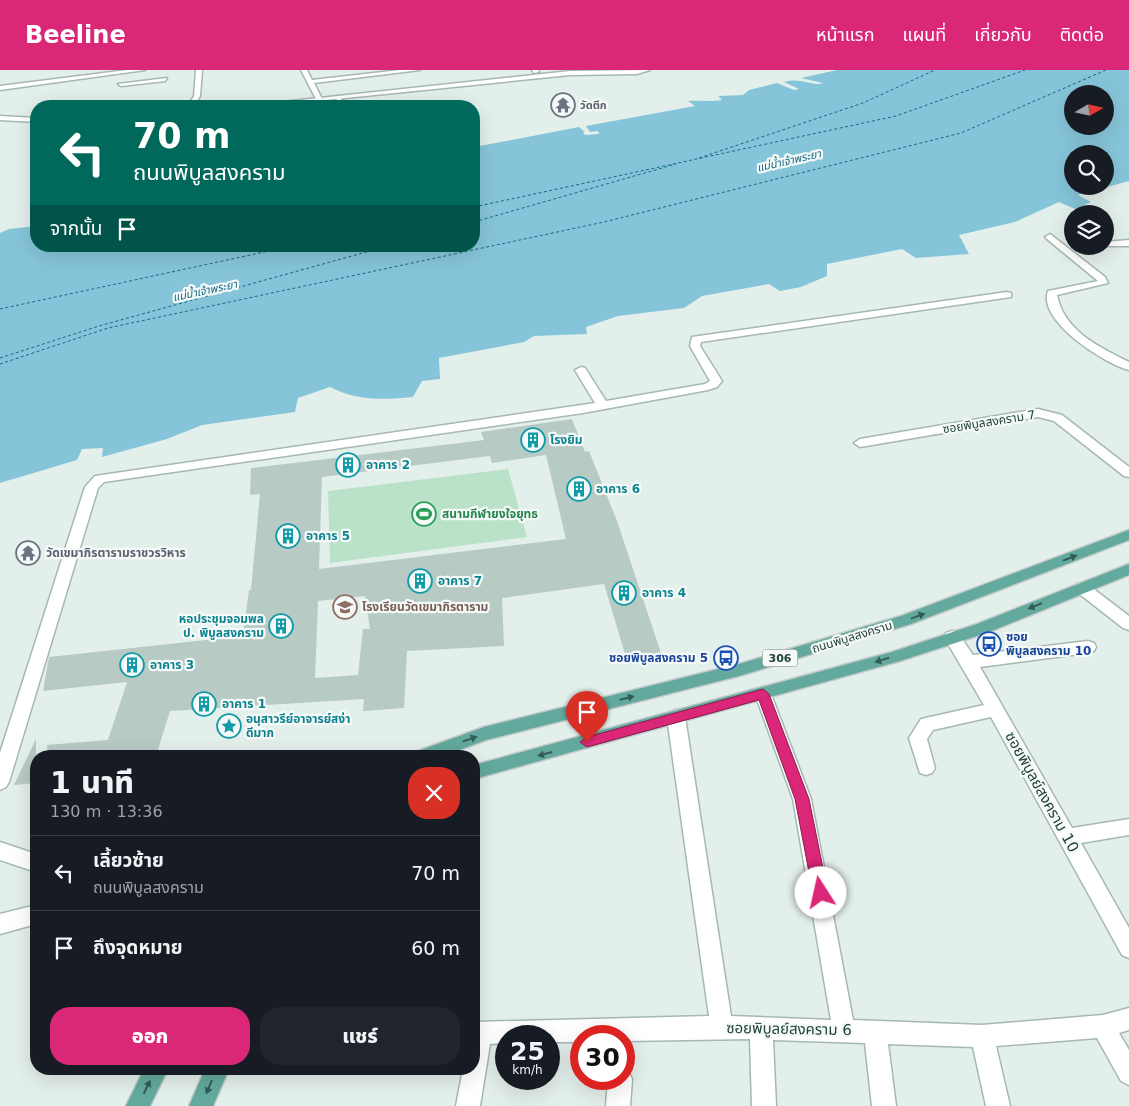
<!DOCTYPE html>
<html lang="th">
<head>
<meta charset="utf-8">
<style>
  :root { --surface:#171b24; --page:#20242c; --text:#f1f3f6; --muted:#9ea1a6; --line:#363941; --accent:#db2777 }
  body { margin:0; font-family:"DejaVu Sans","Noto Sans Thai",sans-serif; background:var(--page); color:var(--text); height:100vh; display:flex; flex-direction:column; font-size:19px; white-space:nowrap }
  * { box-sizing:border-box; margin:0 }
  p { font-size:16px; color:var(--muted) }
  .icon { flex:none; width:28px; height:28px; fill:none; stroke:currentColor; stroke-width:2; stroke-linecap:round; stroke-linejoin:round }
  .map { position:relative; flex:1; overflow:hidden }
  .drawer { position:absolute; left:30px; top:680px; width:450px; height:325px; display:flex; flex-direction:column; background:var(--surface); border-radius:20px; box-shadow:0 5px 20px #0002 }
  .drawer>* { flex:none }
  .hud { position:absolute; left:30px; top:30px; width:450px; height:152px; border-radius:20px; box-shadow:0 5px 20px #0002; background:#00695c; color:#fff; overflow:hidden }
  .needle { width:32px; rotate:81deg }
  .controls { position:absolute; left:1064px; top:15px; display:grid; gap:10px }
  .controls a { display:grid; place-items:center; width:50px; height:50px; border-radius:50%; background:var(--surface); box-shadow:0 5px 20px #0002; font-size:25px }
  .speed { position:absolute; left:495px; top:955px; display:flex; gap:10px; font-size:25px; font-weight:700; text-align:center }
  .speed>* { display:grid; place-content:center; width:65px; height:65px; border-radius:50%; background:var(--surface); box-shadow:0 5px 20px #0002; line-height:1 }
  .speed small { font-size:12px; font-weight:400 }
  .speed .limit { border:8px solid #d22; background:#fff; color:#111 }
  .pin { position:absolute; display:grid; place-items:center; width:42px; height:42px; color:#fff; margin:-51px -21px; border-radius:50% 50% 50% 0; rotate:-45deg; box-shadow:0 0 5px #0007 }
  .pin .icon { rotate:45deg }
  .me { position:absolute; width:55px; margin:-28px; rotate:350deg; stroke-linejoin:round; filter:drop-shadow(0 0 4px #0008) }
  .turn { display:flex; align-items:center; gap:18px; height:105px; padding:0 20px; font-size:22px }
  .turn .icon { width:65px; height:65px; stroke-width:2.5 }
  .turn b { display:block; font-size:35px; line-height:42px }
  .then { display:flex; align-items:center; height:48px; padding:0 20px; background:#0003; gap:10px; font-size:19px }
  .round { display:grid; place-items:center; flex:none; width:52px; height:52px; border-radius:20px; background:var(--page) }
  .head { display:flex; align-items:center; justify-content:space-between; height:85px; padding:0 20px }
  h1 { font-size:30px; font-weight:800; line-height:38px }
  .primary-button { display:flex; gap:10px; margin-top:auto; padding:10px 20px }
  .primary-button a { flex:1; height:58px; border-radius:20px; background:var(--accent); color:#fff; font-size:20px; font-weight:800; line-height:58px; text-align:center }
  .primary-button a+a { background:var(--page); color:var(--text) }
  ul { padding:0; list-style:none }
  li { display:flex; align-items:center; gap:15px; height:75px; padding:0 20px; border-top:1px solid var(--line) }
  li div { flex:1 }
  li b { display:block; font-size:19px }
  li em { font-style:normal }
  header { display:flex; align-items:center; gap:30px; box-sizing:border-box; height:70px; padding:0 25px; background:var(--accent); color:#fff }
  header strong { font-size:24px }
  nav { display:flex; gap:28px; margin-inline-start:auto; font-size:18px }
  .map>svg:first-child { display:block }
  .green { fill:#bae2c8 }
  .water { fill:#86c5d9; fill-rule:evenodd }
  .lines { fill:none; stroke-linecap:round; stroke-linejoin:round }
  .ferry { stroke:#146985; stroke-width:1; stroke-dasharray:3 2.5; stroke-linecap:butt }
  .building { fill:#b8cac4; fill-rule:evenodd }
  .minor-casing { stroke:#a5b8b3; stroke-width:3 }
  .tertiary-casing { stroke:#a5b8b3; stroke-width:3 }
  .primary-casing { stroke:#c1cac8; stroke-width:3 }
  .minor { fill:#fff; fill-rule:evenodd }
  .tertiary { fill:#fff; fill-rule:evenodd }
  .primary { fill:#63a99d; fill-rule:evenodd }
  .oneway { fill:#325c54 }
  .route { fill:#db2777; stroke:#8e194d }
  .labels { text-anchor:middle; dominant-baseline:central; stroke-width:4.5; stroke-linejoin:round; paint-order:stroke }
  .far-worship-label { font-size:11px; font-weight:bold; fill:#5b616d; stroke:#f5faf8; text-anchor:start }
  .far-water-label { font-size:11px; font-style:italic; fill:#146985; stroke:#f5faf8 }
  .shield { fill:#f5faf8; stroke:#617974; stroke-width:1 }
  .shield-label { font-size:11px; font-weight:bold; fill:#21423c }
  .street-label { font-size:12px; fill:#21423c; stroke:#f5faf8 }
  .culture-label { font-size:12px; font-weight:bold; fill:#0d838f; stroke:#f5faf8; text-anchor:start }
  .leisure-label { font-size:12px; font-weight:bold; fill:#27864d; stroke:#f5faf8; text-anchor:start }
  .worship-label { font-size:12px; font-weight:bold; fill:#5b616d; stroke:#f5faf8; text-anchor:start }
  .education-label { font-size:12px; font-weight:bold; fill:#785e54; stroke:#f5faf8; text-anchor:start }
  .transit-label { font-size:12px; font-weight:bold; fill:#164399; stroke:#f5faf8; text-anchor:start }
  .near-street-label { font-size:15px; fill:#21423c; stroke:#f5faf8 }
</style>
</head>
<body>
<header>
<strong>Beeline</strong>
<nav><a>หน้าแรก</a><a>แผนที่</a><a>เกี่ยวกับ</a><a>ติดต่อ</a></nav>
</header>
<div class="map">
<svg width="1129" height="1036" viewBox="0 0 1129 1036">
  <rect width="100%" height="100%" fill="#e3efeb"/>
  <polygon class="green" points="508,399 527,467 330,493 328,421"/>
  <path class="water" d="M837 0H1129V111L1078 125 1091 132 1075 139 1059 132 1015 152 959 165 969 184 916 188 902 179 827 194V206L801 217 780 221 769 214 702 226 684 238 618 246 586 257 587 264 534 266 524 272 439 288 440 309 422 311 413 327C383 330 357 331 330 317L298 328 295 342 202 355 167 369 102 387 103 378 82 379 77 390 0 413V163L9 159 36 156V176H474V81L480 76 579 57 585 62H583L585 65 599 64 598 61 590 62 586 56 695 36 688 31C700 30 710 32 722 30L718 26 743 25 749 20 777 13 794 20 799 19 784 12C804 7 810 17 823 13L801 8ZM1072 24H1105V56H1072ZM1072 84H1105V116H1072Z"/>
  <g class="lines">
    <g class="ferry">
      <polyline points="699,88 863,33 935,0"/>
      <polyline points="474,137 896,46 1025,0"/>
      <polyline points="474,152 676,94"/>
      <polyline points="0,239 292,176"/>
      <polyline points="0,288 99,256 388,176"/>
      <polyline points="0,294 108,258 604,152 961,63 1106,0"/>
    </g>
  </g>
  <g class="building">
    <path d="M572 349 585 382 589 381 617 451 663 589 628 594 604 514 502 528 504 576 407 581 404 638 363 641 364 629 170 641 156 686H48L47 675 108 670 127 612 43 621 49 587 243 566 249 520H251L260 424 250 425 251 398 484 370 481 362ZM546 385 566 469 319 499 322 407 490 386 492 393ZM365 526 370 559H363L358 605 315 608 318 531Z"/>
    <polygon points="36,669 36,713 14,715"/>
  </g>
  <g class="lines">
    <g class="minor-casing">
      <g id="minor">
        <polygon points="127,0 145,0 0,20 0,16"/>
        <polygon points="196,0 202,0 200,26 194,36 188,36 194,26"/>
        <polygon points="301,0 307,0 312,10 400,0 420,0 314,13 322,29 319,31 316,29"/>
        <polygon points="532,0 538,0 539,2 534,3"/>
        <polygon points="167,8 165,11 121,16 118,14"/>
        <polygon points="336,27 340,27 345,36 339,36"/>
        <path d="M1050 164 1105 207 1108 213 1057 225C1064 261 1099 277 1129 292V300C1105 294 1037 251 1048 221L1098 211 1047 169 1045 167Z"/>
        <polygon points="1129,170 1129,176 1101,176 1105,176 1105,172"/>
        <polygon points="1007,222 1011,223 1011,227 701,272 700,276 722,311 717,317 708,320 583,343 104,412 98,418 9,712 6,717 0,720 0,683 85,417 95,406 595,333 575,300 581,297 585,298 606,331 705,314 710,311 690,276 692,267"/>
        <polygon points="1038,339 1062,345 1129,397 1129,407 1124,406 1054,351 1038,347 860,377 854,373 860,369"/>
        <polygon points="1082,513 1087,514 1129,546 1129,560 1123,558 1077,522 1074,518 1077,514"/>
        <polygon points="952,561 958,563 973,585 1088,571 1094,573 1096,577 1094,581 1088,583 980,597 1072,758 1129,749 1129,765 1081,773 1129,858 1129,888 1122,885 991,647 933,660 927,669 935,698 932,703 926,705 920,703 909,668 921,649 984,635 944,567 946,563"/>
        <polygon points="763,618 769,619 771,624 811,729 853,950 982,955 1103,945 1129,938 1129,960 1119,963 1129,980 1129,1015 1121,1011 1097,968 996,976 1010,1036 986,1036 973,977 888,974 896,1036 872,1036 865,973 773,970 776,1036 752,1036 750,969 624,971 624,966 581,966 581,972 549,972 549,966 506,966 506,973 490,974 480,1036 456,1036 463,999 474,999 474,952 709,946 667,647 670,642 676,640 682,642 685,647 731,946 831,950 793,729 755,624 757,619"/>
        <polygon points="0,772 36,784 36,802 0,790"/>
        <polygon points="36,835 36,854 0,864 0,844"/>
        <polygon points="624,999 628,1001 632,1009 630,1036 606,1036 608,1009 624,1009"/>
      </g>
    </g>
    <g class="tertiary-casing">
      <g id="tertiary">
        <polygon points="650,0 637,4 570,5 267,36 245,36 570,1"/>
        <polygon points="0,46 36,48 36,52 0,50"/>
      </g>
    </g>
    <g class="primary-casing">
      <g id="primary">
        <polygon points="1129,460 1129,470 911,554 739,606 486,670 443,686 415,686 418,681 484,657 739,594 901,546"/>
        <polygon points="1129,494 1129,505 989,562 900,591 474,709 474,695 892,582 977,554"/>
        <polygon points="144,999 168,999 150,1036 126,1036"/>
        <polygon points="205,999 229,999 213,1036 189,1036"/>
      </g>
    </g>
    <use href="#minor" class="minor"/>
    <use href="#tertiary" class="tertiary"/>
    <use href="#primary" class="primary"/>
  </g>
  <defs><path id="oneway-solid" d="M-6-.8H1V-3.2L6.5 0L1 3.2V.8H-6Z" transform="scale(1.25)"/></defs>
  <g class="oneway">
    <use href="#oneway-solid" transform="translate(1070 488) rotate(-21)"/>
    <use href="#oneway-solid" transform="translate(1035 536) rotate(158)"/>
    <use href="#oneway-solid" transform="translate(918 546) rotate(-20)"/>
    <use href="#oneway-solid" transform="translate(882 590) rotate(163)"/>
    <use href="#oneway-solid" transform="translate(627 628) rotate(-14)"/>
    <use href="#oneway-solid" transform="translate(470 669) rotate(-19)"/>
    <use href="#oneway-solid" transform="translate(545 684) rotate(165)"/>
    <use href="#oneway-solid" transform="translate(147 1017) rotate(-64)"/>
    <use href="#oneway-solid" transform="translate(209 1017) rotate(113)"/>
  </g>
  <polygon class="route" points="763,619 769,624 809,729 828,823 826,828 821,830 815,828 813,823 795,729 759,630 587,677 580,672 587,667"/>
  <defs>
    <g id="temple-ring" transform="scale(1.25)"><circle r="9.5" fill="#f5faf8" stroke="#6b7280" stroke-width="1.5"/><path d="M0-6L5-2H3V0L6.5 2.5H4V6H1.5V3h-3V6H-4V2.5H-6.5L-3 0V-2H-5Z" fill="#6b7280"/></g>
    <g id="building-ring" transform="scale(1.25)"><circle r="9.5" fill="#f5faf8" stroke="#0f9aa8" stroke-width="1.5"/><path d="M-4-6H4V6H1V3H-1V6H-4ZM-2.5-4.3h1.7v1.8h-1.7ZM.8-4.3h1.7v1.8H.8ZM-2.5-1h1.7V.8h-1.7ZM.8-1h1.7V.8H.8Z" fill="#0f9aa8"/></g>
    <g id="stadium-ring" transform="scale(1.25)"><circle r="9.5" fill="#f5faf8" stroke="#2e9e5b" stroke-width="1.5"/><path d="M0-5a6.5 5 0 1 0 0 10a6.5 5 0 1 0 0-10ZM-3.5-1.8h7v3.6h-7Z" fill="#2e9e5b"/></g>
    <g id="school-ring" transform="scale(1.25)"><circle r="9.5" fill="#f5faf8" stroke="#8d6e63" stroke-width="1.5"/><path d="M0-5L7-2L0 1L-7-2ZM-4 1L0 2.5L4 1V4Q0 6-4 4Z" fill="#8d6e63"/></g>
    <g id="bus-ring" transform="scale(1.25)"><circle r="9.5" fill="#f5faf8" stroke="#1a4fb4" stroke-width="1.5"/><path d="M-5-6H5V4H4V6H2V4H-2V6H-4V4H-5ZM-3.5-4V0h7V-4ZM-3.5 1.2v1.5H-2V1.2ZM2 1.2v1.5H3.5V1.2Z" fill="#1a4fb4"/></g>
    <g id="sight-ring" transform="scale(1.25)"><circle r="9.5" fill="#f5faf8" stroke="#0f9aa8" stroke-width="1.5"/><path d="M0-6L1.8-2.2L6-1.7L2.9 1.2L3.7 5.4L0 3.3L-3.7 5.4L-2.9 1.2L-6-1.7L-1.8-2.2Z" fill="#0f9aa8"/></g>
  </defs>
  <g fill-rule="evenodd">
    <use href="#temple-ring" x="563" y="35"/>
    <use href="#building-ring" x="533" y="370"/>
    <use href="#building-ring" x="348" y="395"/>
    <use href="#building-ring" x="579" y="419"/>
    <use href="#stadium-ring" x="424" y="444"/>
    <use href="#building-ring" x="288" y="466"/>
    <use href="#temple-ring" x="28" y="483"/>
    <use href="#building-ring" x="420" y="511"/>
    <use href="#building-ring" x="624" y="523"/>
    <use href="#school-ring" x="345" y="537"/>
    <use href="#building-ring" x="281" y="556"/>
    <use href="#bus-ring" x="989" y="574"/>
    <use href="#bus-ring" x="726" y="588"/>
    <use href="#building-ring" x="132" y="595"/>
    <use href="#building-ring" x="204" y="634"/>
    <use href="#sight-ring" x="229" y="656"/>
  </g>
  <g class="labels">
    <g class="far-worship-label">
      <text x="580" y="35">วัดตึก</text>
    </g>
    <g class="far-water-label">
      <text transform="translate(789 91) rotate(-13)">แม่น้ำเจ้าพระยา</text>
      <text transform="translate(205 221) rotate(-12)">แม่น้ำเจ้าพระยา</text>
    </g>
    <rect class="shield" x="762.5" y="579.5" width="35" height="17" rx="4"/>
    <g class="shield-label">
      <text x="780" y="588">306</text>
    </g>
    <g class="street-label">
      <text transform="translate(989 352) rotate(-9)">ซอยพิบูลสงคราม 7</text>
      <text transform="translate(852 567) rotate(-17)">ถนนพิบูลสงคราม</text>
    </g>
    <g class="culture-label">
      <text x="550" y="370">โรงยิม</text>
      <text x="366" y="395">อาคาร 2</text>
      <text x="596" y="419">อาคาร 6</text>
      <text x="306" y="466">อาคาร 5</text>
      <text x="438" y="511">อาคาร 7</text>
      <text x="642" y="523">อาคาร 4</text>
      <text x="264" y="549" text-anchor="end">หอประชุมจอมพล<tspan x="264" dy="14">ป. พิบูลสงคราม</tspan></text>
      <text x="150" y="595">อาคาร 3</text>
      <text x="222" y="634">อาคาร 1</text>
      <text x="246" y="649">อนุสาวรีย์อาจารย์สง่า<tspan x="246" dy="14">ดีมาก</tspan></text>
    </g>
    <g class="leisure-label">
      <text x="442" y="444">สนามกีฬายงใจยุทธ</text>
    </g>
    <g class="worship-label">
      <text x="46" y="483">วัดเขมาภิรตารามราชวรวิหาร</text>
    </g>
    <g class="education-label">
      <text x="362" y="537">โรงเรียนวัดเขมาภิรตาราม</text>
    </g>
    <g class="transit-label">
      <text x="1006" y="567">ซอย<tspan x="1006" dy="14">พิบูลสงคราม 10</tspan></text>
      <text x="708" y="588" text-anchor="end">ซอยพิบูลสงคราม 5</text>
    </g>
    <g class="near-street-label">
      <text transform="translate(1042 722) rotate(61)">ซอยพิบูลย์สงคราม 10</text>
      <text transform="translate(789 959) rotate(1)">ซอยพิบูลย์สงคราม 6</text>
    </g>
  </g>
</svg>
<div class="controls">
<a><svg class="needle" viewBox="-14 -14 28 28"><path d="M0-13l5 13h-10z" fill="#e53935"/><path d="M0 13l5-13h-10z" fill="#9ea1a6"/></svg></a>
<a><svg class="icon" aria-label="search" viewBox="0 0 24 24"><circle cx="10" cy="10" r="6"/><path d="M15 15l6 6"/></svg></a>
<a><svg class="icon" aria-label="layers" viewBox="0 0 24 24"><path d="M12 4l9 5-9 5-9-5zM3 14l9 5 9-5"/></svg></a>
</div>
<div class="speed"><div>25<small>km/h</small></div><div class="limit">30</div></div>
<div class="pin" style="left:587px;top:672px;background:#d93025"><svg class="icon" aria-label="arrive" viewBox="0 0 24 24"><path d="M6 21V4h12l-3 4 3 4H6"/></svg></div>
<svg class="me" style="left:821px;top:823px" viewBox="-20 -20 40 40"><circle r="19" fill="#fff"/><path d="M0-13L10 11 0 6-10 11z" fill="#db2777"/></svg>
<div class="hud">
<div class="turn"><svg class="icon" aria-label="left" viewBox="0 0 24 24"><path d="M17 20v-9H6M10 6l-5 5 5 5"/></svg><div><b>70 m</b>ถนนพิบูลสงคราม</div></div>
<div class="then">จากนั้น<svg class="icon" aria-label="arrive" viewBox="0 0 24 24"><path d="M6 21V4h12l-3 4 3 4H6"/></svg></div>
</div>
<section class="drawer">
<div class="head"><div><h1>1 นาที</h1><p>130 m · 13:36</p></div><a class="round" style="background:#d93025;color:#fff"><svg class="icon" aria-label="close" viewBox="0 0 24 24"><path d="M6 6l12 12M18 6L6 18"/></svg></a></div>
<ul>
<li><svg class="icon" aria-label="left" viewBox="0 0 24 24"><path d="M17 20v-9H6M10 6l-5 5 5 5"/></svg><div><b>เลี้ยวซ้าย</b><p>ถนนพิบูลสงคราม</p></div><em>70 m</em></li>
<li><svg class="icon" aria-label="arrive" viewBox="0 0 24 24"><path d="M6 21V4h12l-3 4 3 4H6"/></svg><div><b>ถึงจุดหมาย</b></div><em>60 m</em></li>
</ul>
<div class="primary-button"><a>ออก</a><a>แชร์</a></div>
</section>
</div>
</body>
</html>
